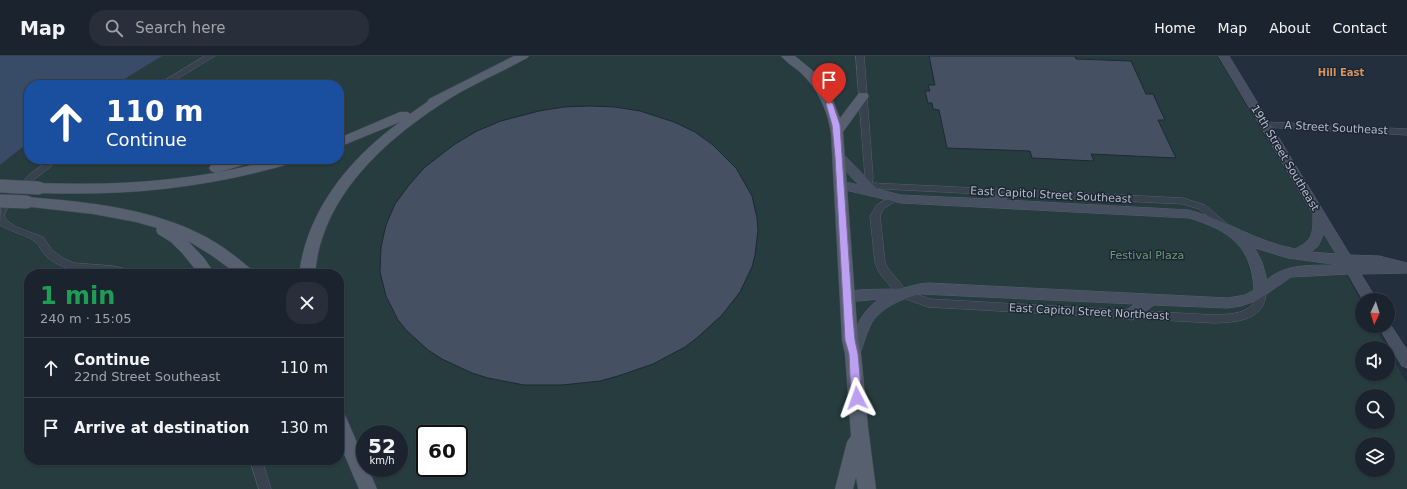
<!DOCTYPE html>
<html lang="en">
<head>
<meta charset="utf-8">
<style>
  :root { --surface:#1b232e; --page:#282f3a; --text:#f1f3f6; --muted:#a0a4aa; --line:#39404a }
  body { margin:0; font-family:"DejaVu Sans",sans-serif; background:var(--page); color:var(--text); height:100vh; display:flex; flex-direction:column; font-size:15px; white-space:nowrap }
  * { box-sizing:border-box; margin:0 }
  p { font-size:13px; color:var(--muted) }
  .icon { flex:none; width:22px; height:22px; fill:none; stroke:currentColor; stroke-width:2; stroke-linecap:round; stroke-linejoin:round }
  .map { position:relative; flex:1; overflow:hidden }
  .details { position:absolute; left:24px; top:213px; width:320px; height:196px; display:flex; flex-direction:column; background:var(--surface); border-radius:16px; box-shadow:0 1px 3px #0004,0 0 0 1px var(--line) }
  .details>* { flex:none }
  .hud { position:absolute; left:24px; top:24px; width:320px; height:84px; border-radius:16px; box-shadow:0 1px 3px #0004,0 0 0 1px var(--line); background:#1a4fa0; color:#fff; overflow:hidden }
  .needle { width:26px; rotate:184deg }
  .buttons { position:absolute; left:1355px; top:237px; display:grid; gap:8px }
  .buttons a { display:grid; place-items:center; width:40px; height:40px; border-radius:50%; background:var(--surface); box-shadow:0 1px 3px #0004,0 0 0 1px var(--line); font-size:20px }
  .speed { position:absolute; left:356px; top:369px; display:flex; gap:8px; font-size:20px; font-weight:700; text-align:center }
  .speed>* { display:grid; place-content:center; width:52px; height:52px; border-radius:50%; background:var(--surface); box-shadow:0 1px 3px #0004,0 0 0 1px var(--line); line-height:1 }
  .speed small { font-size:10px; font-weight:400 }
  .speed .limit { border:2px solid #111; border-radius:6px; background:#fff; color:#111 }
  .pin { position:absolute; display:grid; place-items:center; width:34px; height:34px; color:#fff; margin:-41px -17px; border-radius:50% 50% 50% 0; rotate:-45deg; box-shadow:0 0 4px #0007 }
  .pin .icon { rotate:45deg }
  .me { position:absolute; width:44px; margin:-22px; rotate:356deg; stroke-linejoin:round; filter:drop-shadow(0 0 3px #0008) }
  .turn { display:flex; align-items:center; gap:14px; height:84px; padding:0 16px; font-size:18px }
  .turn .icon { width:52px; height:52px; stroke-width:2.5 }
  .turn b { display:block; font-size:28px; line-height:34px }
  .round { display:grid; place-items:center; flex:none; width:42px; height:42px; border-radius:16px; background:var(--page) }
  .headline { display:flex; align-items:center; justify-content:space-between; height:68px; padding:0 16px }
  h1 { font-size:24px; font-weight:700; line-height:30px; color:#1e9e55 }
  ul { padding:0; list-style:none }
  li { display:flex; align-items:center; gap:12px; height:60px; padding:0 16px; border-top:1px solid var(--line) }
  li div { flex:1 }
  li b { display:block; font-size:15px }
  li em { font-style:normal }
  header { display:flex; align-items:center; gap:24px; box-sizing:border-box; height:56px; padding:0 20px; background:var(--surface); border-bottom:1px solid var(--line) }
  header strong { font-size:19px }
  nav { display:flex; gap:22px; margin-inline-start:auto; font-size:14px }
  .search { width:280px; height:36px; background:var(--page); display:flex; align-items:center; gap:10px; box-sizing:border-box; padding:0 14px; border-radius:16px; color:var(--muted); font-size:15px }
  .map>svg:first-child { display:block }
  .green { fill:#263c3f; fill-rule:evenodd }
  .water { fill:#394c67 }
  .building { fill:#455162; stroke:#1f2835 }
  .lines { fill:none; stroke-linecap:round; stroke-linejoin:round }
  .street-casing { stroke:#565f6c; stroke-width:1 }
  .secondary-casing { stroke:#565f6c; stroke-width:1 }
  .primary-casing { stroke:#414a57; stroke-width:1 }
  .street { fill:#38414e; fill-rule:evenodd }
  .secondary { fill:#465061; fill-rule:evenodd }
  .primary { fill:#56606e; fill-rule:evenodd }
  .primary-bridge-casing { stroke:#414a57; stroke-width:14; stroke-linecap:butt }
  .primary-bridge { stroke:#56606e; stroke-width:13 }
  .route { fill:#bca0f2; stroke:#7a689d }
  .labels { text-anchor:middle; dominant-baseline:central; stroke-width:3; stroke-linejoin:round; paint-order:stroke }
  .far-neighbourhood-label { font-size:10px; font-weight:bold; fill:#d59563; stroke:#1d2633 }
  .street-label { font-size:11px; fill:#b4bcc9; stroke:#1d2633 }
  .park-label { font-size:11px; fill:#6b9a76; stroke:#1d2633 }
</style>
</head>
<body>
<header>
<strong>Map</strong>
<div class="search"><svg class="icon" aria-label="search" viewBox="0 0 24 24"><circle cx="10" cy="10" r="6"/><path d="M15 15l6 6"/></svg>Search here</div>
<nav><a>Home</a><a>Map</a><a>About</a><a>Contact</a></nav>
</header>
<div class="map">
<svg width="1407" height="433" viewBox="0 0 1407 433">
  <rect width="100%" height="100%" fill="#242f3e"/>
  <path class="green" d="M162 0H1217L1341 208 1362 247V270H1374L1387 292H1362V318H1388V294L1407 327V433H0V109L29 86V103H339V29H115ZM29 218H339V404H29ZM1362 340H1388V366H1362ZM365 378H399V412H365ZM425 378H459V412H425ZM1362 388H1388V414H1362Z"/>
  <polygon class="water" points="0,0 162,0 115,29 29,29 29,86 0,109"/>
  <g class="building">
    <polygon points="929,0 1075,0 1076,3 1131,5 1146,38 1153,38 1165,64 1158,64 1176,102 1091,98 1094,105 1032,102 1030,95 947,92 939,54 933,53 932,47 928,47 925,35 930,35 928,29 935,29"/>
    <polygon points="590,50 615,51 640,55 674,66 695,76 713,89 736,112 752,140 757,162 758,174 755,199 752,211 740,236 722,259 698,281 685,291 653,308 618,320 600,325 562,329 524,329 488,322 472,317 442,303 428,294 407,275 398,264 386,240 380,216 381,191 386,169 395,148 409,129 425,111 455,88 477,75 501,65 539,55 564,51"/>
  </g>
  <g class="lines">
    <g class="street-casing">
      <g id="street">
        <polygon points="205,0 215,0 167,29 157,29"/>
        <polygon points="856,0 864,0 873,122 872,127 1183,142 1205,149 1232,172 1227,176 1224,174 1199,153 1183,148 864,132 862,130 865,122"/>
        <polygon points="1266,66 1407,73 1407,79 1263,71 1262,69"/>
        <path d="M50 103H60L35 123 8 151 4 159 6 164 16 171 43 181 52 194 63 202 74 207 113 210 134 215 135 218C106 218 71 221 47 201 42 197 40 190 36 186 27 179 11 176 0 169L1 147 29 119Z"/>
        <path d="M894 139 897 140 899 142 897 144 883 153 880 160 885 206 887 211 906 234 929 243 1214 259C1226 258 1244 259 1253 248 1256 244 1255 238 1257 233H1265C1267 238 1265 244 1263 249 1254 266 1232 266 1214 267L928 251 898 240 879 216 875 206 870 160 877 149Z"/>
        <polygon points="250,404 262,404 271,433 259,433"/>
      </g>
    </g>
    <g class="secondary-casing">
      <g id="secondary">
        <path d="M1219 0H1229L1350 199 1379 200 1407 207V217L1361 218 1377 244H1363L1348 218 1291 221 1258 244 1241 250 1228 252 1154 249 1136 262 1131 264 1126 262 1124 258 1126 254 1135 248 921 238C902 242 879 252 870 270 865 280 863 292 858 302L853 304 848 302 846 298C854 275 859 258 879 243L848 246 843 245 841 241 843 237C863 231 884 235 904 232 912 230 920 227 929 227L1228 242 1245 239 1254 234C1252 190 1229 174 1189 162L901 147 841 133 837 132 835 129 837 126 841 125 859 129 835 104 833 101 835 98H843L877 133 901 139 988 143 1007 133 1011 134 1013 137 1005 144 1189 154C1226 164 1257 186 1295 193 1313 184 1313 178 1313 159ZM1324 178 1336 198 1311 196 1318 190ZM1255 192 1288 202 1340 209C1315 210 1287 206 1267 224L1262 206Z"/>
        <polygon points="1388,265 1407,294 1407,312 1402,310 1378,270 1388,270"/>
      </g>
    </g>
    <g class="primary-casing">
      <g id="primary">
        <path d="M514 0H529L527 2C502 16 473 28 449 43 386 83 322 139 315 218H299C307 154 350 102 400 66L339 91V82L400 56H408L410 58 427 46 429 43Z"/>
        <path d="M781 0H795L812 14 830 37 840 62 859 37H867L869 40 843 76 858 284 861 298 868 371 876 433H858L856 421 853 433H835L847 386 851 380 845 298 842 284 831 77C827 53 818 33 800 16 794 11 786 6 781 0Z"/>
        <polygon points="232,103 255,103 253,106 216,117 211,115 209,112 211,109"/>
        <path d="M275 103H298L296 106C207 132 131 140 39 137L34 135 32 132 34 129 39 127C119 130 198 125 275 103Z"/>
        <path d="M27 141C88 146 153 152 208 182 224 191 238 202 252 214L255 218H237L211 199 188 185 204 202 215 218H199L182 197 171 186 158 178 156 174 157 172 136 166 93 158 22 150 20 146 22 142Z"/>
        <polygon points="339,357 345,359 365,405 365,412 368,412 377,433 359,433 339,386"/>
      </g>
    </g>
    <use href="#street" class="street"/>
    <use href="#secondary" class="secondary"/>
    <use href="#primary" class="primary"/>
    <g class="primary-bridge-casing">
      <g id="primary-bridge">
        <polyline points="0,130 39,132"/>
        <polyline points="0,145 27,146"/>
      </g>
    </g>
    <use href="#primary-bridge" class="primary-bridge"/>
  </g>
  <polygon class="route" points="829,45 833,48 840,69 853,262 855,284 858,298 862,342 860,345 857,347 853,345 851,342 849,298 845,284 835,101 832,69 826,48"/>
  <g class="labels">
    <g class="far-neighbourhood-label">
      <text x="1341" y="16">Hill East</text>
    </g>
    <g class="street-label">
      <text transform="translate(1336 72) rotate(3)">A Street Southeast</text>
      <text transform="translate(1285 102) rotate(59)">19th Street Southeast</text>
      <text transform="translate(1051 139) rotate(3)">East Capitol Street Southeast</text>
      <text transform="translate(1089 256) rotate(3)">East Capitol Street Northeast</text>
    </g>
    <g class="park-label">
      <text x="1147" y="199">Festival Plaza</text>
    </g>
  </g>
</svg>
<div class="buttons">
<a><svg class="needle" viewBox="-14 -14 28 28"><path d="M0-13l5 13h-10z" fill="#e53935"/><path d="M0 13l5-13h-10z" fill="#a0a4aa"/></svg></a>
<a><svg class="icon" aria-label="sound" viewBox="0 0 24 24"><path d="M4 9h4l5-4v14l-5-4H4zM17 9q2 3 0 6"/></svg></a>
<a><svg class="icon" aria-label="search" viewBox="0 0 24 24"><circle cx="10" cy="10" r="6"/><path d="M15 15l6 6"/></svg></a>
<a><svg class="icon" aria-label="layers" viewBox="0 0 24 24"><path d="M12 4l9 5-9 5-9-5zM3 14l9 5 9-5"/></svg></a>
</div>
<div class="speed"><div>52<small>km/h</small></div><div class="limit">60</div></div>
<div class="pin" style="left:829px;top:48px;background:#d93025"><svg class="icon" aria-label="arrive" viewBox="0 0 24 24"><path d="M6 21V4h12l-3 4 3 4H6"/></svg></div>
<svg class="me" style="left:857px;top:342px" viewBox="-20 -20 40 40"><path d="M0-17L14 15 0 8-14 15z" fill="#bca0f2" stroke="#fff" stroke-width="4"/></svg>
<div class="hud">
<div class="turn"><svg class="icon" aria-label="ahead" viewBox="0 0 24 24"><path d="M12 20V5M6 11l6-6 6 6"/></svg><div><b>110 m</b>Continue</div></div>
</div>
<section class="details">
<div class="headline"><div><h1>1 min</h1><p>240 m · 15:05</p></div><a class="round"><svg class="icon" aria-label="close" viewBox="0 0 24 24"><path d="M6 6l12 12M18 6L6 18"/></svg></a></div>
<ul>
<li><svg class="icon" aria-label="ahead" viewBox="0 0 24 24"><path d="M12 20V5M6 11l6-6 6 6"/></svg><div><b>Continue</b><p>22nd Street Southeast</p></div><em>110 m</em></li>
<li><svg class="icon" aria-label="arrive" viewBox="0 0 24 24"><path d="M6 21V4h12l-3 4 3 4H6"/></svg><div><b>Arrive at destination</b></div><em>130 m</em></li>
</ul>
</section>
</div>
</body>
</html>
